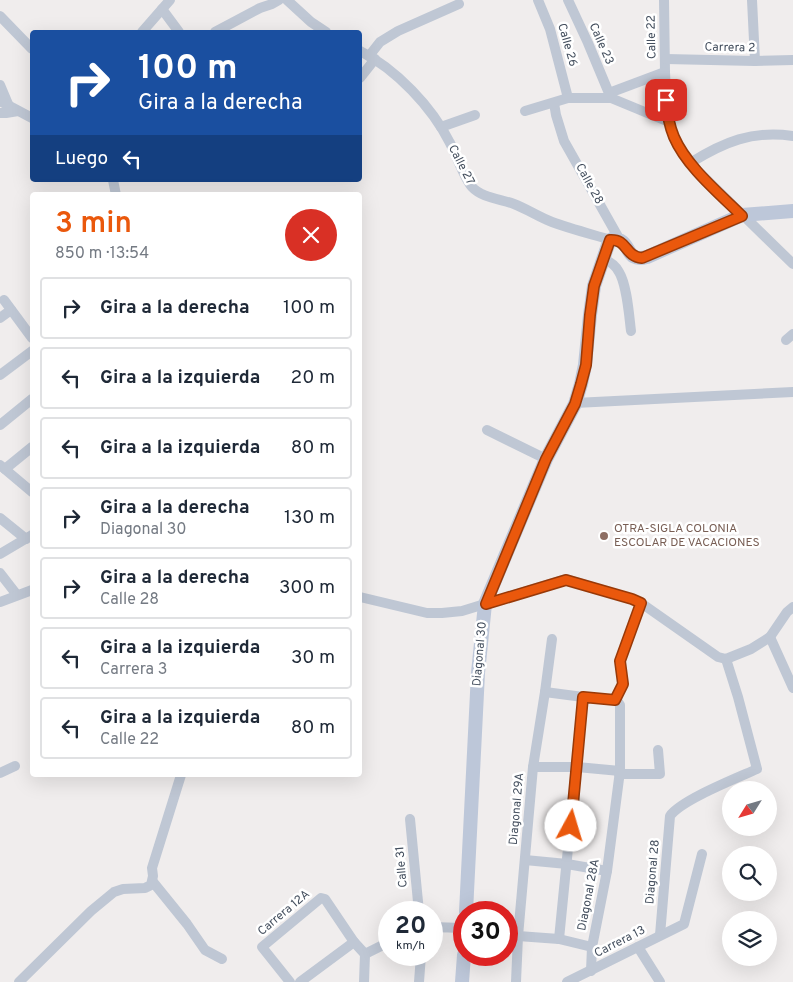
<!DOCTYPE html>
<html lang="es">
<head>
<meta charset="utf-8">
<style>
  :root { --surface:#fff; --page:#f2f2f3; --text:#1f2937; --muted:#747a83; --line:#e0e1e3; --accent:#ea580c }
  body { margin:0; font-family:Overpass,sans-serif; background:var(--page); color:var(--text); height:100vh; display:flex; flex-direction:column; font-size:19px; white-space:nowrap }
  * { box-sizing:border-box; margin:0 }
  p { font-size:16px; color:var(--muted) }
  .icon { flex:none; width:28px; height:28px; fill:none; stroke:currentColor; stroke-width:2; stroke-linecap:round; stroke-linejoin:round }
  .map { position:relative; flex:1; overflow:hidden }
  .sheet { position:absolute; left:30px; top:192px; width:332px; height:585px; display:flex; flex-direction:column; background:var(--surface); border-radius:5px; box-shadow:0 5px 20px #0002 }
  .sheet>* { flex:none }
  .banner { position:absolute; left:30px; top:30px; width:332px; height:152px; border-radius:5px; box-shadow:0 5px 20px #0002; background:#1a4fa0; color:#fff; overflow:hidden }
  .needle { width:32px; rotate:233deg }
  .fabs { position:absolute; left:722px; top:781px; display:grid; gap:10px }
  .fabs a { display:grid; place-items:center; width:55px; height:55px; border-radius:50%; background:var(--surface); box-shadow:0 5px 20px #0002; font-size:25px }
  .speed { position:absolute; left:378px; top:901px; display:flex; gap:10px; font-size:25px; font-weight:700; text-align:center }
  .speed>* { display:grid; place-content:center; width:65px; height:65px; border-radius:50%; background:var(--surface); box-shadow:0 5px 20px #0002; line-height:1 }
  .speed small { font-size:12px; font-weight:400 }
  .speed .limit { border:8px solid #d22; background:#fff; color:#111 }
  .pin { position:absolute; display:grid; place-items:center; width:42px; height:42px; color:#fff; margin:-21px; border-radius:10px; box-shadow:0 2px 8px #0006 }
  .me { position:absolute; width:55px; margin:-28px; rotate:6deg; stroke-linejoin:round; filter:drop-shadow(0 0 4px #0008) }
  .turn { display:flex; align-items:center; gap:18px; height:105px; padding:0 25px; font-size:22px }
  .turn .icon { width:65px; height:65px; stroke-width:2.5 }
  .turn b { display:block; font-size:35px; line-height:42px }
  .then { display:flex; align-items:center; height:48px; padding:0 25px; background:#0003; gap:10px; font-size:19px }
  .round { display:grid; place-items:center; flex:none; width:52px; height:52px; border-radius:26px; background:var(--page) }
  .head { display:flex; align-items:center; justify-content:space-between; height:85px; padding:0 25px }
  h1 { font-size:30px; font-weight:600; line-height:38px; color:var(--accent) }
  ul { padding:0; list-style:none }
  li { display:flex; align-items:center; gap:15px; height:62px; margin:0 10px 8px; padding:0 15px; border:2px solid var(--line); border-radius:5px }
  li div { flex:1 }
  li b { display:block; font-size:19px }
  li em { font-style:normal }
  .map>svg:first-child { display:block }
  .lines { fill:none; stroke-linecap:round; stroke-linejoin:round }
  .street { stroke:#bfc7d4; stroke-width:10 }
  .secondary { stroke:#bdc7d9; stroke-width:14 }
  .route-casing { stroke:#983908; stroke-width:12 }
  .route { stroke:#ea580c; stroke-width:9 }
  .education-dot { fill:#8d6e63; stroke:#fff; stroke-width:2 }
  .labels { text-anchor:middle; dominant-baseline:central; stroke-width:5; stroke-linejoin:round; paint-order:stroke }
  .street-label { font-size:12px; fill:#434e5d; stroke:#fff }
  .education-label { font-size:12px; fill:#785e54; stroke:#fff; text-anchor:start }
</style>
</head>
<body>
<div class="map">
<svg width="793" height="982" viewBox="0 0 793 982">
  <rect width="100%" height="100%" fill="#f0eded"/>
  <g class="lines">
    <g class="street">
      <polyline points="287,0 311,22 326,32"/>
      <polyline points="538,0 550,29 568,98"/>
      <polyline points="568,0 588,43 611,98"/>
      <polyline points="664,0 665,72 667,113 674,138 681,151 690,163 705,178 793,264"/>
      <polyline points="752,0 755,61"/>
      <polyline points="162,9 179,32"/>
      <polyline points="0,16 32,49"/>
      <polyline points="142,32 170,0"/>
      <polyline points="215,32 260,8 272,4 279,0"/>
      <path d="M360 51C396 69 432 107 450 143 456 154 464 178 472 187 482 198 501 199 514 204 527 209 539 217 552 222 571 229 591 234 611 240"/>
      <polyline points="369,56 380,42 398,31 459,4"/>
      <polyline points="666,59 755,61 793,60"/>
      <polyline points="360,78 375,59"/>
      <polyline points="0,85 8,104"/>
      <polyline points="609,93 665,72"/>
      <polyline points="0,101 32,118"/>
      <polyline points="554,103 556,115 564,141 621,242"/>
      <polyline points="525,111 568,98 611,98 669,122"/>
      <polyline points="0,113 6,113 18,111"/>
      <polyline points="441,127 475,115"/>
      <path d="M690 163C724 142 752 130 793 136"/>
      <polyline points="113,180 116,195"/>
      <path d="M604 259C611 262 616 266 619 272 627 285 629 315 631 331"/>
      <polyline points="4,300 32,338"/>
      <polyline points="0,318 11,310"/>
      <polyline points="786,340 793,334"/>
      <polyline points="0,375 32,351"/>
      <polyline points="575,403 793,392"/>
      <polyline points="0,425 32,399"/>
      <polyline points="487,430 546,459"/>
      <polyline points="0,465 32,492"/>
      <polyline points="5,469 32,447"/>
      <polyline points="0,518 26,539"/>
      <polyline points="0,554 32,535"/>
      <polyline points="0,573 17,595"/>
      <polyline points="360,597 427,613 442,613 462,611 566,579 632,599 641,603 718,657 726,659 751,649 770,637 787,612 793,607"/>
      <polyline points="0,602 32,590"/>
      <polyline points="770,637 793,688"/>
      <polyline points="545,692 583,697 615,700 618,702 620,705 620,771 607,871 592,947 591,971"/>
      <polyline points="615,700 623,684 620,661 641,603"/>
      <polyline points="533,767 577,767 620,771"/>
      <polyline points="0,773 15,766"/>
      <polyline points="619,774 660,774 658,750"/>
      <polyline points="410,819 419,912"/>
      <polyline points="525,860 567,864 607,871"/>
      <polyline points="153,882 187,924 205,950 222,959"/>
      <polyline points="431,927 464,928"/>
      <path d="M660 935 670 816C681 800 737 778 757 769L738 697 726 659"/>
      <polyline points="518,936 559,939 592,947"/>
      <polyline points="559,939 583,697"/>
      <polyline points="638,947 660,982"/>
      <polyline points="365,954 389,942"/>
      <polyline points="19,982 91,911 114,892 123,889 145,888 151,885 153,876 152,868 181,775"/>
      <polyline points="290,982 262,947 321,898 325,899 354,942 365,954"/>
      <polyline points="300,982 354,942"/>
      <polyline points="364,982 365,954"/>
      <polyline points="419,982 421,955"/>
      <polyline points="516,982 518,936 533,767 545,692 552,639"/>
      <polyline points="567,982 684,924 702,854"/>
    </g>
    <g class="secondary">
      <path d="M466 912 478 673 485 604 546 459 575 404 581 384 585 365 590 315 594 286 609 242 612 239C615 240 618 240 621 241 631 247 627 262 647 257L742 215 793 211"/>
      <polyline points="462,982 464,955"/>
    </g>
  </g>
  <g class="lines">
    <g class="route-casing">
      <path id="route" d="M571 826 583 697 615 700 623 684 620 661 641 603 632 599 566 580 486 604 546 459 575 404 581 384 586 365 590 315 594 286 610 240C628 239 624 256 642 258L742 216C719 193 687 167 674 137 669 125 667 113 666 100"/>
    </g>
    <use href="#route" class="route"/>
  </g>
  <circle class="education-dot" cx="604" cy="536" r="5"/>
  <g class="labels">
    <g class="street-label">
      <text transform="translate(652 37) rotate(-91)">Calle 22</text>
      <text transform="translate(601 44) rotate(66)">Calle 23</text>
      <text transform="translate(567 45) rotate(74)">Calle 26</text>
      <text transform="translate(730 48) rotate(1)">Carrera 2</text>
      <text transform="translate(461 165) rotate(63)">Calle 27</text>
      <text transform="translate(589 184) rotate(61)">Calle 28</text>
      <text transform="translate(480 654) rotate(-85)">Diagonal 30</text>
      <text transform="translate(517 809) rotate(-85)">Diagonal 29A</text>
      <text transform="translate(402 867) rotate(-95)">Calle 31</text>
      <text transform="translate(653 872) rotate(-85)">Diagonal 28</text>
      <text transform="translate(589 895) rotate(-79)">Diagonal 28A</text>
      <text transform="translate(284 913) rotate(-40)">Carrera 12A</text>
      <text transform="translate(620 942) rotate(-27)">Carrera 13</text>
    </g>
    <g class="education-label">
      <text x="614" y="529">OTRA-SIGLA COLONIA<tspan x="614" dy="14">ESCOLAR DE VACACIONES</tspan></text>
    </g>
  </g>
</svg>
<div class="fabs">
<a><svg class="needle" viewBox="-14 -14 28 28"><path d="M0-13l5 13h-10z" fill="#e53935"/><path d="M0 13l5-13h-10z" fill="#747a83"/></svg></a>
<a><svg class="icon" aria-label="search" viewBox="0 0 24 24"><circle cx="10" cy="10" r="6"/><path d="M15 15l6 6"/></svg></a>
<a><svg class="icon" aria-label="layers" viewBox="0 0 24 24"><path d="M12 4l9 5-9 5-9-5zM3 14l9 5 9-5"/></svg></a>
</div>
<div class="speed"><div>20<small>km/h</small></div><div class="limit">30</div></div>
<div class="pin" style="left:666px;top:100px;background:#d93025"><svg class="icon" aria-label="arrive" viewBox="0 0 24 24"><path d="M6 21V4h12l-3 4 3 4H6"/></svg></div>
<svg class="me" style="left:571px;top:826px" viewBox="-20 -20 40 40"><circle r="19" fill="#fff"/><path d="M0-13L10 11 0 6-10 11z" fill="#ea580c"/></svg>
<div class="banner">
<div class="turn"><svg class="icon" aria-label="right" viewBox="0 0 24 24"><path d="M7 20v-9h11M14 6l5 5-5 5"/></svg><div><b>100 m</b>Gira a la derecha</div></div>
<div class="then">Luego<svg class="icon" aria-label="left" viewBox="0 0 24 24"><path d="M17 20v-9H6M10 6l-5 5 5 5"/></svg></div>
</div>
<section class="sheet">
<div class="head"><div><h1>3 min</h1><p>850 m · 13:54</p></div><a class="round" style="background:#d93025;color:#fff"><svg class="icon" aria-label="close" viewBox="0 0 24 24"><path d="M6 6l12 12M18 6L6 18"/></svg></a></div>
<ul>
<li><svg class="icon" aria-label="right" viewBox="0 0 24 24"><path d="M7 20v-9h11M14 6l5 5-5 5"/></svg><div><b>Gira a la derecha</b></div><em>100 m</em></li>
<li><svg class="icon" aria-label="left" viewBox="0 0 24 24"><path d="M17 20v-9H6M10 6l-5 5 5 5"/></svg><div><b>Gira a la izquierda</b></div><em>20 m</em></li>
<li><svg class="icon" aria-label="left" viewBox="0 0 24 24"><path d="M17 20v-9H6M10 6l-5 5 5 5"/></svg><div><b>Gira a la izquierda</b></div><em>80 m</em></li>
<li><svg class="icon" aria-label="right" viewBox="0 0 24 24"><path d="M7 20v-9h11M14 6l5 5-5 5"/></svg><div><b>Gira a la derecha</b><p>Diagonal 30</p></div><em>130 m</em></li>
<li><svg class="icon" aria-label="right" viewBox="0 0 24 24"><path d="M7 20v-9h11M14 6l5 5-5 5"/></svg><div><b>Gira a la derecha</b><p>Calle 28</p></div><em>300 m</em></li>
<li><svg class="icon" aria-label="left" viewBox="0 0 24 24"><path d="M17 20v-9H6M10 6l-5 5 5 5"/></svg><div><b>Gira a la izquierda</b><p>Carrera 3</p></div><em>30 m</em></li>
<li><svg class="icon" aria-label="left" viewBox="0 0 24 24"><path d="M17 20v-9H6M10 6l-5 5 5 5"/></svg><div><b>Gira a la izquierda</b><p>Calle 22</p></div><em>80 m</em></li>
</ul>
</section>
</div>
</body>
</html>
